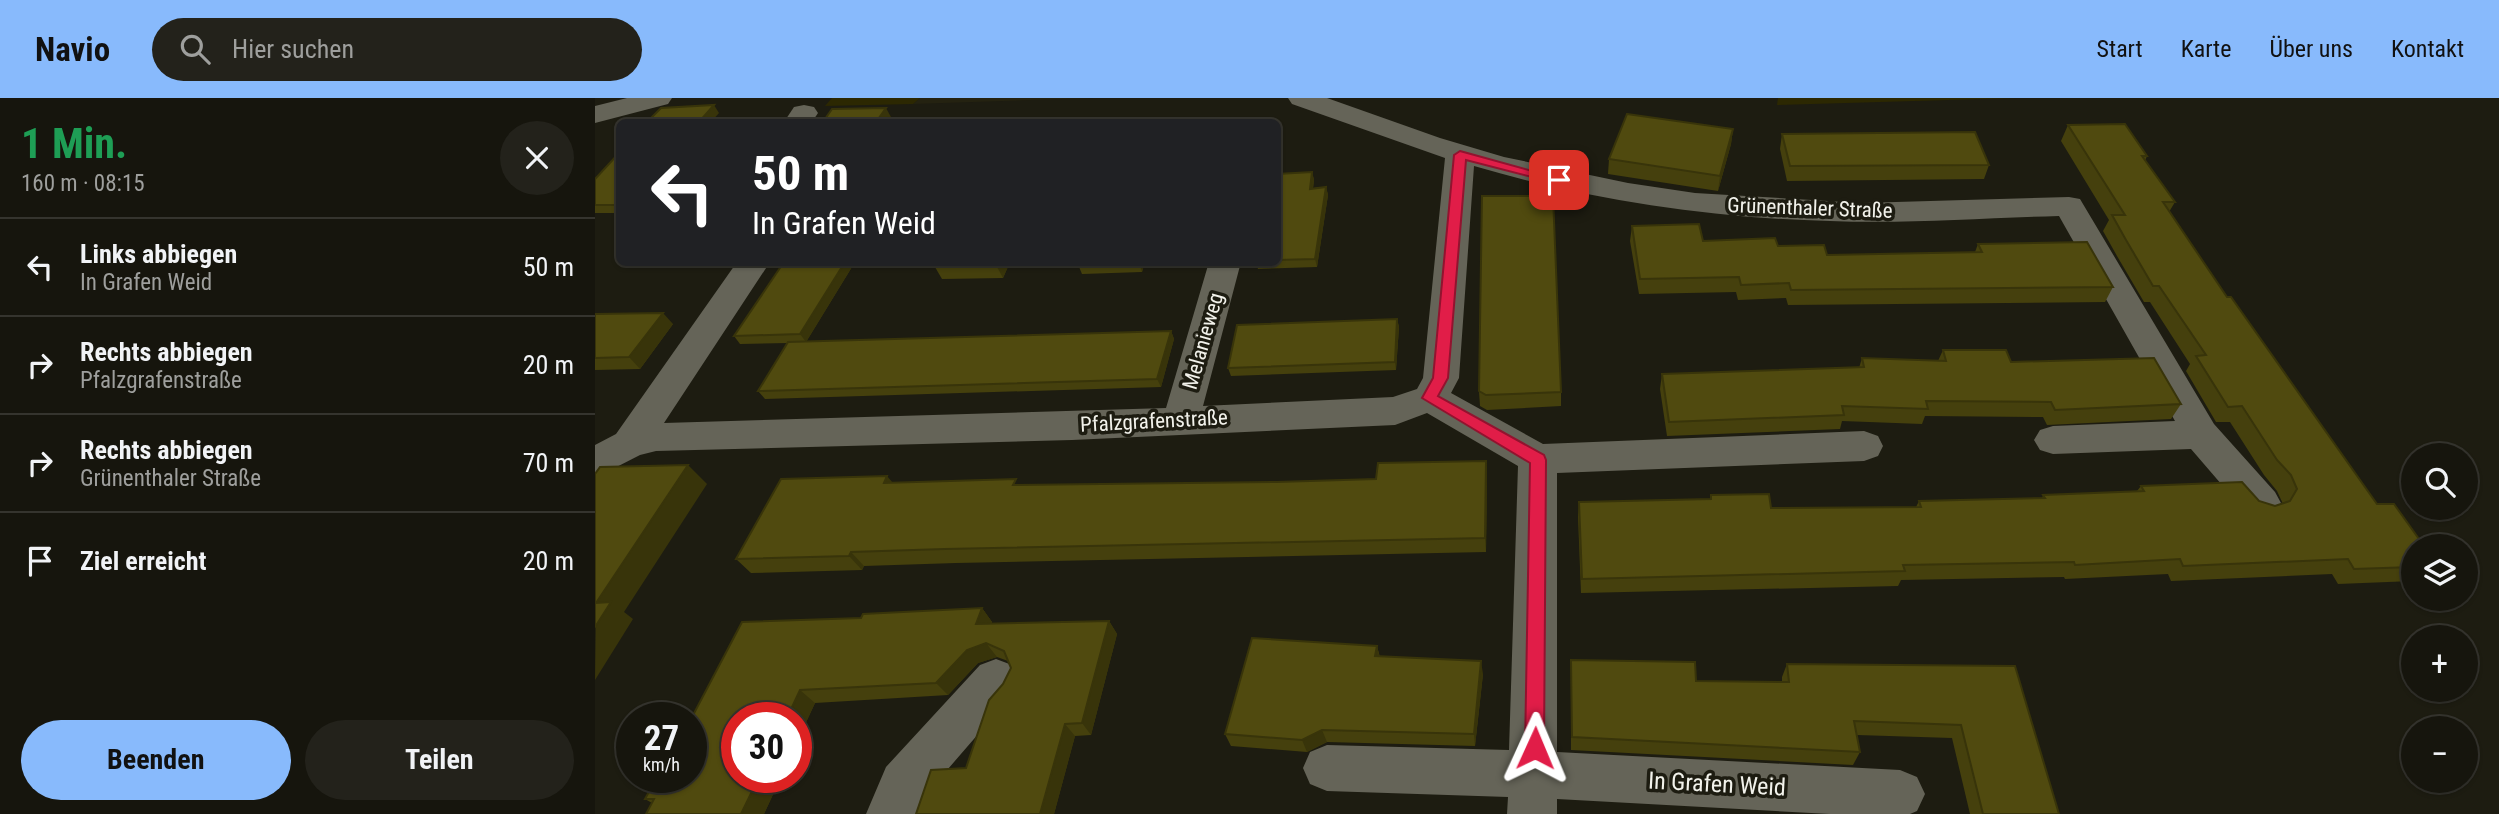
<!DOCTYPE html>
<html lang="de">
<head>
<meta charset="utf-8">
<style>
  :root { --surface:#16150d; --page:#23221b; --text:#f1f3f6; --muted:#9e9f9d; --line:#35342e; --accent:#88bafc }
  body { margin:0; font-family:"Roboto Condensed",sans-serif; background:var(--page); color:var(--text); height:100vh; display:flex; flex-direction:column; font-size:26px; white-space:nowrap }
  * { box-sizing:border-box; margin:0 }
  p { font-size:23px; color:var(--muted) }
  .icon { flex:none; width:38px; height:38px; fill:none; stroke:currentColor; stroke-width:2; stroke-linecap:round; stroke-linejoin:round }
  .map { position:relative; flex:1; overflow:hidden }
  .drawer { display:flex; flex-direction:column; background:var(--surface); width:595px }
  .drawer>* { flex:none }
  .banner { position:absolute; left:21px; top:21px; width:665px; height:147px; border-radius:10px; box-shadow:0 2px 5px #0004,0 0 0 2px var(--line); background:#202124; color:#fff; overflow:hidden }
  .tools { position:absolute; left:1806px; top:345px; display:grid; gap:14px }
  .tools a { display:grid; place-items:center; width:77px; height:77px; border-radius:50%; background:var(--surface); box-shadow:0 2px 5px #0004,0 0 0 2px var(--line); font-size:35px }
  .speed { position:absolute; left:21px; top:604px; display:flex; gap:14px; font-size:35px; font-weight:700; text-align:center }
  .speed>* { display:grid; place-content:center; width:91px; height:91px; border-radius:50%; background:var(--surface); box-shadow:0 2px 5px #0004,0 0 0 2px var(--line); line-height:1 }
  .speed small { font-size:18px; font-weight:400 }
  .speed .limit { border:10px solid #d22; background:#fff; color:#111 }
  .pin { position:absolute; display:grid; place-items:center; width:60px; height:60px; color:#fff; margin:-30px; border-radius:14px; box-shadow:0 4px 10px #0006 }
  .me { position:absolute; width:77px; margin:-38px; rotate:1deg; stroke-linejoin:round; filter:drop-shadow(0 0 5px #0008) }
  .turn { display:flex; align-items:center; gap:24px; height:147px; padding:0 21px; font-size:32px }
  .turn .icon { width:91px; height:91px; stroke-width:2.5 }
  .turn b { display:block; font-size:49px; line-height:60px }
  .round { display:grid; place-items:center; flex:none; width:74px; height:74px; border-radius:37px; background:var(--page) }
  .headline { display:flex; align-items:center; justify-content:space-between; height:119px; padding:0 21px }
  h1 { font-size:42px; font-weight:700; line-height:52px; color:#1e9e55 }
  .cta { display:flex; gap:14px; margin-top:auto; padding:14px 21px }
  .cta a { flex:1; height:80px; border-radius:42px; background:var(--accent); color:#111; font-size:28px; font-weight:700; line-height:80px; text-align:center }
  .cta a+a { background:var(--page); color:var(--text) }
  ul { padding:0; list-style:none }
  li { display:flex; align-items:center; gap:21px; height:98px; padding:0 21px; border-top:2px solid var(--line) }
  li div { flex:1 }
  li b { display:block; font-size:26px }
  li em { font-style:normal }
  header { display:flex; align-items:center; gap:42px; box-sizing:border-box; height:98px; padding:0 35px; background:var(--accent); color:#111 }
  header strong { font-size:33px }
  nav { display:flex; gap:38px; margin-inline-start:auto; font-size:24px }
  .search { width:490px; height:63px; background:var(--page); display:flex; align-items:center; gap:18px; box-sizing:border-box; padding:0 24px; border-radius:38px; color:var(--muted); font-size:26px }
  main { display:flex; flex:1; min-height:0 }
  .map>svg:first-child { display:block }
  .built { fill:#242211 }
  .green { fill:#2c2802 }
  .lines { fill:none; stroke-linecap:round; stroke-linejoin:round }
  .minor { fill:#656458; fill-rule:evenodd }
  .wall { fill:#45400d }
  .shaded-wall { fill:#38340a }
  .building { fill:#504a0f; stroke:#38340a; stroke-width:2 }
  .route { fill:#e11d48; stroke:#92132f; stroke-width:2 }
  .labels { text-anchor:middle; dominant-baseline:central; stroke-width:7; stroke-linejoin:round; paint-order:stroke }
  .street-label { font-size:21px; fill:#f2f2eb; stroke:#1d1c11 }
  .near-street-label { font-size:24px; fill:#f2f2eb; stroke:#1d1c11 }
</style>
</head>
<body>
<header>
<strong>Navio</strong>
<div class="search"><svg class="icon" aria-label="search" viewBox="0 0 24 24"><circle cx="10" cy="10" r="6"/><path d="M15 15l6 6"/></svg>Hier suchen</div>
<nav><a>Start</a><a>Karte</a><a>Über uns</a><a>Kontakt</a></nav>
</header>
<main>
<section class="drawer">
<div class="headline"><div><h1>1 Min.</h1><p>160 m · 08:15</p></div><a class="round"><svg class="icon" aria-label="close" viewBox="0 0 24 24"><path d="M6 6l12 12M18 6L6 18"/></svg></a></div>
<ul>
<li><svg class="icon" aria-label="left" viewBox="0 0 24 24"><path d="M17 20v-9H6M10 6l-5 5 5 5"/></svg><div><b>Links abbiegen</b><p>In Grafen Weid</p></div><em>50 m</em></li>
<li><svg class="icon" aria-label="right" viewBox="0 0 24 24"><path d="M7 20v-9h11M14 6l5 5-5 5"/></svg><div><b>Rechts abbiegen</b><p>Pfalzgrafenstraße</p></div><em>20 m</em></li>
<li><svg class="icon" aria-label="right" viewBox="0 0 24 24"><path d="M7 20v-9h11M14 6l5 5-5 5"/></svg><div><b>Rechts abbiegen</b><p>Grünenthaler Straße</p></div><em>70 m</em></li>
<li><svg class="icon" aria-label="arrive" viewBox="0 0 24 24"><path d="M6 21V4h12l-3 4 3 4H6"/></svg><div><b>Ziel erreicht</b></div><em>20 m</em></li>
</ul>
<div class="cta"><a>Beenden</a><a>Teilen</a></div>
</section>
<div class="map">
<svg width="1904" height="716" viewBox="0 0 1904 716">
  <rect width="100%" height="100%" fill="#1d1c11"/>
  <polygon class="built" points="325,0 498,0 318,6"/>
  <g class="green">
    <polygon points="237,0 325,0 318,6 230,8"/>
    <polygon points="1183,0 1422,0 1182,7"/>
  </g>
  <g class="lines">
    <g class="minor">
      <polygon points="32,0 77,0 73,6 0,25 0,8"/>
      <path d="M693 0H732L845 40 909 59 1033 85 1100 95 1266 105 1474 99 1485 101 1619 326 1680 394 1686 405 1680 416 1666 421 1652 416 1596 351 1458 356 1445 352 1439 342 1445 332 1458 328 1580 323 1464 118C1388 120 1312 126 1235 123 1115 120 994 102 879 68L864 280 856 295 948 346 1269 333 1283 338 1288 348 1283 358 1269 363 962 375V654L1305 672 1322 679 1330 696 1322 713 1315 716H1235L962 701V716H912L913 699 732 693 715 686 708 670 715 654 732 647 914 652 923 368 832 315 800 327 477 342 61 353 45 357 0 380V347L21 336 142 164H175L69 325 571 310 614 164H646L608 308 798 299 822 291 828 280 850 60 697 6Z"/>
      <polygon points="209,7 219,9 223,15 217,24 189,24 199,9"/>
      <polygon points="401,561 417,567 424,582 417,597 327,701 321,716 271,716 291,669 385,567"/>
    </g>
  </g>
  <g class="wall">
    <polygon points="1473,27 1552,58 1550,63 1580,104 1574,114 1632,199 1782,406 1818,448 1818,483 1743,486 1737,476 1576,483 1573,476 1470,481 1469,479 1306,482 1303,488 986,495 983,419 984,404 1115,401 1116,397 1176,410 1321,409 1324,403 1447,401 1448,397 1542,393 1546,388 1664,403 1680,408 1688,406 1682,393 1669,377 1635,324 1621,324 1591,273 1595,266 1555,204 1549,204 1522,158 1508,133 1514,122 1466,43"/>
    <polygon points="1138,31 1136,46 1123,93 1013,76 1014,61"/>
    <polygon points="1187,36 1394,67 1389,81 1192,83 1185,51"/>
    <polygon points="24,55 24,115 0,115 0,81"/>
    <polygon points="717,74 719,82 718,90 731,89 733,97 722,169 663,171 661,164 682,164 682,76"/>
    <polygon points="1037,128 1108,143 1183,148 1232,157 1380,154 1383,146 1518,189 1510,204 1193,207 1191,200 1143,202 1141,194 1044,196 1035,143"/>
    <polygon points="189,164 260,164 211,244 576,233 579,241 566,289 170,301 163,293 193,245 145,246 139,238"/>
    <polygon points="342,164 415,164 408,180 347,181 340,169"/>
    <polygon points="482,164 550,164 547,174 487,176"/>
    <polygon points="0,216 78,226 45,271 0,272"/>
    <polygon points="802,221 804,229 801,272 636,278 633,270"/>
    <polygon points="1348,252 1416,264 1586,306 1576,321 1452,327 1448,319 1330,318 1327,326 1247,323 1245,331 1072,338 1065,291 1067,276 1264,270 1267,260 1343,263"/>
    <polygon points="884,293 966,294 966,308 892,312 885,308"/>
    <polygon points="891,363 892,377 891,454 361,465 269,468 267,472 156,475 141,461 298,385 424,387 681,384 781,381"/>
    <polygon points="387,510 397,524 396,526 514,523 522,536 496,637 480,638 459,716 321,716 371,670 416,570 413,563 402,559 383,565 353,597 220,605 201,646 201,620 186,679 169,716 51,716 57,705 50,701 266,520"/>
    <polygon points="782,548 785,559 888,576 880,648 732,644 712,654 636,648 630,636"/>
    <polygon points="976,562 1101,583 1187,584 1187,579 1192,566 1420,568 1464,716 1375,716 1357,640 1262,637 1265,654 1258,667 976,652"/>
  </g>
  <g class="shaded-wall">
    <polygon points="119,7 124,15 116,24 104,24"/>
    <polygon points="291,10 296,19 292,24 281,24"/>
    <polygon points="1138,31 1136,46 1123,93 1125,78"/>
    <polygon points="717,74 719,82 717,99 715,91"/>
    <polygon points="731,89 733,97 722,169 720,161"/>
    <polygon points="250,164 260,164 211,244 205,236"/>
    <polygon points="403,164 415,164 408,180 401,167"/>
    <polygon points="544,164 550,164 547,174"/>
    <polygon points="68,215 78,226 45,271 34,259"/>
    <polygon points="802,221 804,229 801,272 800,264"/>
    <polygon points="576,233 579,241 566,289 562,281"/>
    <polygon points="891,363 892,377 891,454 890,440"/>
    <polygon points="93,367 112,386 29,514 38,521 0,582 1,505"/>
    <polygon points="292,378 304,392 289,385"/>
    <polygon points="256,454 269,468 267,472 254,458"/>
    <polygon points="387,510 397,524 392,540 381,526"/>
    <polygon points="514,523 522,536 496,637 487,625"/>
    <polygon points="391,545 402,559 383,565 353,597 341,585 372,552"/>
    <polygon points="782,548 785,561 780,558"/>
    <polygon points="886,563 888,576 880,648 879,636"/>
    <polygon points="205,592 220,605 201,646 201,620 192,620"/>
    <polygon points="470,626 480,638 459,716 445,716"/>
    <polygon points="727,632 732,644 712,654 707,642"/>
    <polygon points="164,679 186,679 169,716 146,716"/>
  </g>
  <g class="building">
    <polygon points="119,7 104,24 52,24 66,10"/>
    <polygon points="291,10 281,24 228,24 237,11"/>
    <polygon points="1032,16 1138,31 1125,78 1014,61"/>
    <polygon points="1530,26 1552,58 1547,58 1580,104 1568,104 1632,199 1636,199 1782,406 1799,406 1829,448 1818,448 1818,469 1759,471 1753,461 1588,468 1585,461 1480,467 1479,464 1308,467 1310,473 987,481 984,404 1116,401 1116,397 1174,396 1176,410 1326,409 1324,403 1450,400 1448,397 1549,393 1546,388 1647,384 1664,403 1680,408 1695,403 1702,391 1696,377 1682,362 1647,308 1633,309 1601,258 1611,257 1564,188 1558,188 1531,142 1517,117 1530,117 1473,27"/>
    <polygon points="1380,34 1394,67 1195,68 1187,36"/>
    <polygon points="24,55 24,107 0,107 0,81"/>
    <polygon points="717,74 715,91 731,89 720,161 682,162 682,76"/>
    <polygon points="887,98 958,98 966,294 891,297 884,293"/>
    <polygon points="1104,126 1108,143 1180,140 1183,148 1229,147 1232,157 1387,154 1383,146 1492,144 1518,189 1196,192 1194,185 1146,187 1144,179 1045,181 1037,128"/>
    <polygon points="189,164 250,164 205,236 139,238"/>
    <polygon points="342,164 403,164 401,167 340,169"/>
    <polygon points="68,215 34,259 0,260 0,216"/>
    <polygon points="802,221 800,264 633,270 642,227"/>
    <polygon points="576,233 562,281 163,293 193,244"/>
    <polygon points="1348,252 1411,252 1416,264 1559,260 1586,306 1460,312 1456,304 1331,303 1333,311 1247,308 1249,317 1074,324 1067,276 1269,269 1267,260 1351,263"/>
    <polygon points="891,363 890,440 350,451 256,454 254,458 141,461 186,381 292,378 289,385 421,381 418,387 681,384 781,381 783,365"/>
    <polygon points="93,367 1,505 16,504 0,529 0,376 5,369"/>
    <polygon points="387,510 381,526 514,523 487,625 470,626 445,716 321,716 336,672 371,670 394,602 408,586 416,570 409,553 391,545 372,552 341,585 205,592 192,620 142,620 142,679 164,679 146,716 51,716 59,701 50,701 62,679 96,679 96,621 147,524 266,520 268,516"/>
    <polygon points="657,540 782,548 780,558 886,563 879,636 727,632 707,642 630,636"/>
    <polygon points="976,562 1100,564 1101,583 1194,584 1192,566 1420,568 1464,716 1388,716 1366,627 1259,623 1265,654 977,639"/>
  </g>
  <polygon class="route" points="865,53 970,82 964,86 871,62 853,280 843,298 949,357 951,362 949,650 947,656 940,659 933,656 930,650 935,365 827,300 838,280 859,57"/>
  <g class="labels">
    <g class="street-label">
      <text transform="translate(1215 110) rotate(2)">Grünenthaler Straße</text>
      <text transform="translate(608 243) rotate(-74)">Melanieweg</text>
      <text transform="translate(559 323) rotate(-3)">Pfalzgrafenstraße</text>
    </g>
    <g class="near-street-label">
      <text transform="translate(1122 686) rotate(3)">In Grafen Weid</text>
    </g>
  </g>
</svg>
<div class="tools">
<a><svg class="icon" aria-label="search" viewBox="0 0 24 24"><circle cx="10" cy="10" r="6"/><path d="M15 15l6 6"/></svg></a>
<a><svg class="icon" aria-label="layers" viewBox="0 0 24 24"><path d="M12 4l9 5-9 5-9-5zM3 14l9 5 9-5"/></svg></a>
<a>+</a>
<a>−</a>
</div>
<div class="speed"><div>27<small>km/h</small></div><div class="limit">30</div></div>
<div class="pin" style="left:964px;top:82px;background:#d93025"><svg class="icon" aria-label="arrive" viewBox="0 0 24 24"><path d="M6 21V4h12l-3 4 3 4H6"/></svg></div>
<svg class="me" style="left:940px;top:650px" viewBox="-20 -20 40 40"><path d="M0-17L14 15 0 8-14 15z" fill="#e11d48" stroke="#fff" stroke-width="4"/></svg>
<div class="banner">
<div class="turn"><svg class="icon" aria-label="left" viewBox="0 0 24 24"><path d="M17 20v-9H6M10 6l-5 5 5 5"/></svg><div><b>50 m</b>In Grafen Weid</div></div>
</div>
</div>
</main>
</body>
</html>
